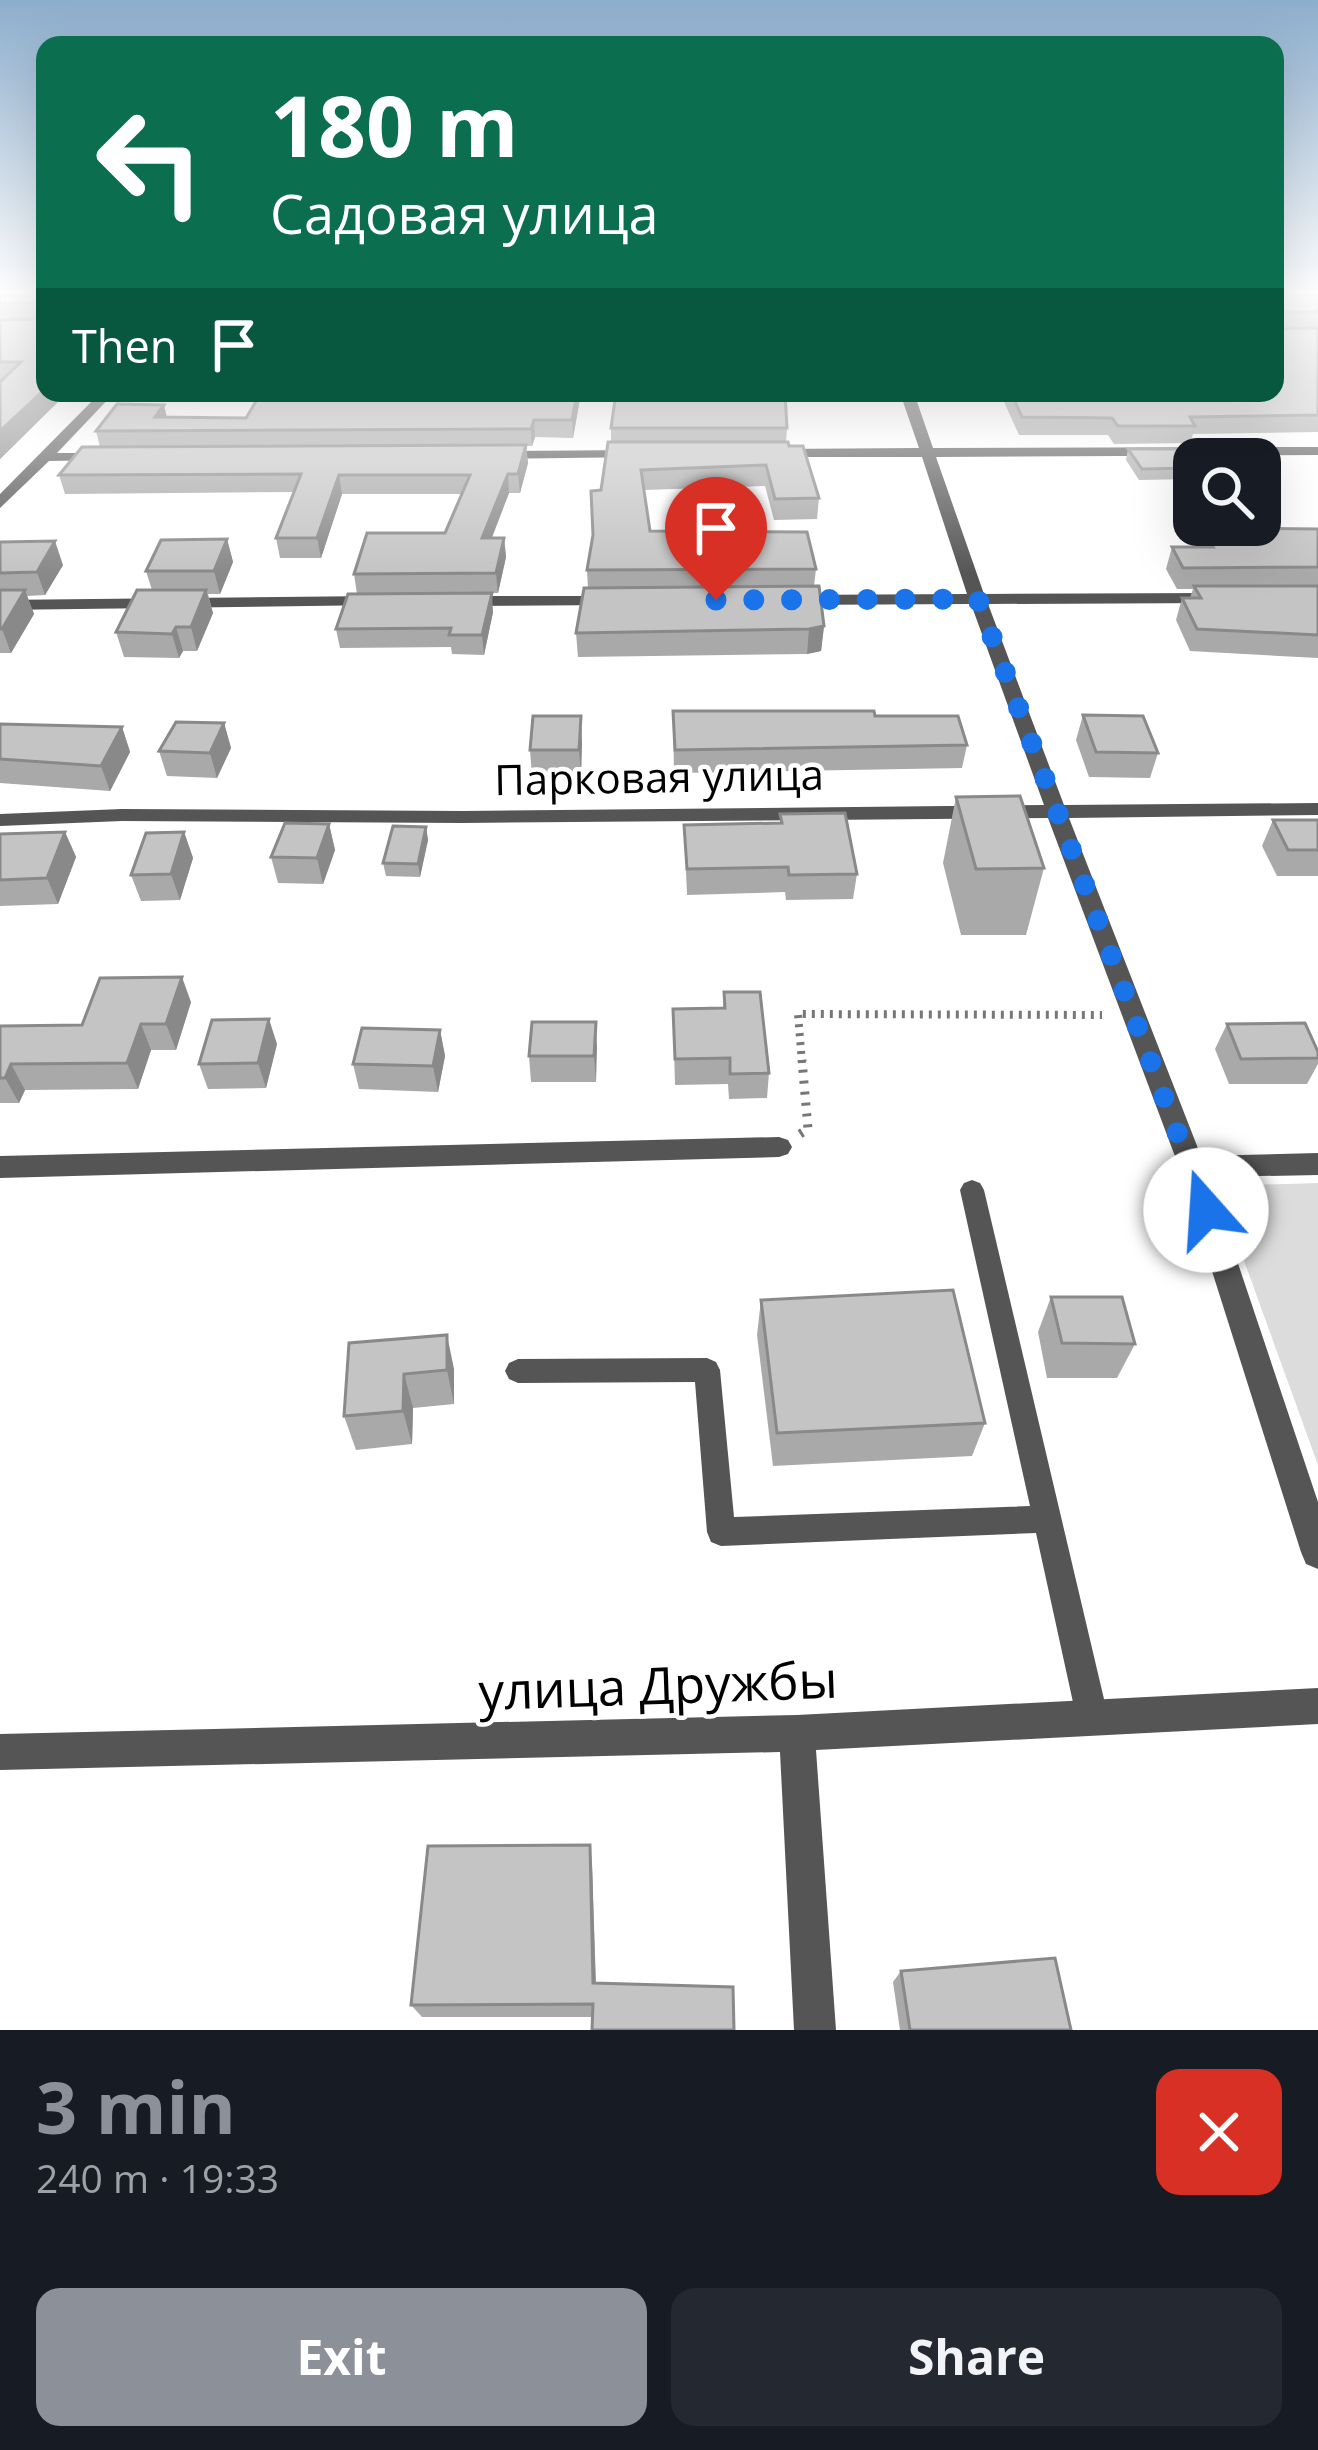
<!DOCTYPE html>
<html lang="en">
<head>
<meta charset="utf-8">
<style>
  :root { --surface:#171b24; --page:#242831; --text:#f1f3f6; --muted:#9ea1a6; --accent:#8c9099 }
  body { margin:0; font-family:"Open Sans",sans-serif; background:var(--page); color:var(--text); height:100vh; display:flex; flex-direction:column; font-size:45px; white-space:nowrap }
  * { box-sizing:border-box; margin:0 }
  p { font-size:39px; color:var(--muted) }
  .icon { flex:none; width:66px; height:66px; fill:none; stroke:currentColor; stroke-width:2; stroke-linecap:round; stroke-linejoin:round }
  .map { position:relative; height:2030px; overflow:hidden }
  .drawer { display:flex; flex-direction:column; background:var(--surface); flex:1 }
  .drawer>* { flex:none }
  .banner { position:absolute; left:36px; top:36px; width:1248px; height:366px; border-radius:24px; box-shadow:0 12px 48px #0002; background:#0b6e4f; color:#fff; overflow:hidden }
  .buttons { position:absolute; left:1173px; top:438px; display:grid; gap:24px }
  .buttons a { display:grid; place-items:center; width:108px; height:108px; border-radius:24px; background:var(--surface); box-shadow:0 12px 48px #0002; font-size:60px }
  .pin { position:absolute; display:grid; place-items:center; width:102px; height:102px; color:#fff; margin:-123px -51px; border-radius:50% 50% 50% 0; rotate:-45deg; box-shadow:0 0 12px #0007 }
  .pin .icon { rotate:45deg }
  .me { position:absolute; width:132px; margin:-66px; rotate:341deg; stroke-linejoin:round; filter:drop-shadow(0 0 9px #0008) }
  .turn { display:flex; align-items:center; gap:42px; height:252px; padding:0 36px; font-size:54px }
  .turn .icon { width:156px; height:156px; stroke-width:2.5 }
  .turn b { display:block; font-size:84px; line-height:102px }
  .then { display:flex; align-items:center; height:114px; padding:0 36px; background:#0003; gap:24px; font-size:45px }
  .round { display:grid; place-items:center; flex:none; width:126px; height:126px; border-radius:24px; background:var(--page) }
  .overview { display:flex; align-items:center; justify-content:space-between; height:204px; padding:0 36px }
  h1 { font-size:72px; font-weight:700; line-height:90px; color:var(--accent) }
  .cta { display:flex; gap:24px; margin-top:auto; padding:24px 36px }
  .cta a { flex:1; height:138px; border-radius:24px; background:var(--accent); color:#fff; font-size:48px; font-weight:700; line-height:138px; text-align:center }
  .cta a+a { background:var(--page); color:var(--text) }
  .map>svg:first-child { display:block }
  .green { fill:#dcdcdc }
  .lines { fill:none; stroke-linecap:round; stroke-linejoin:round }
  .path-far1 { stroke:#777; stroke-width:8; stroke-dasharray:3 6; stroke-linecap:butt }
  .path { stroke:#777; stroke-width:9; stroke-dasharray:3 8; stroke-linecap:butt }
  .service { fill:#555; fill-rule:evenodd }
  .minor { fill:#555; fill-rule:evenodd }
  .wall { fill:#a9a9a9 }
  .shaded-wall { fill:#898989 }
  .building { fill:#c4c4c4; stroke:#898989; stroke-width:3 }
  .route { stroke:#1a73e8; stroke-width:21; stroke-dasharray:0 37.8 }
  .labels { text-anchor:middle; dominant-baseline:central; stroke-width:9; stroke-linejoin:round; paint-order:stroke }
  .street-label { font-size:42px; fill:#000; stroke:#fff }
  .near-street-label { font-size:51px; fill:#000; stroke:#fff }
</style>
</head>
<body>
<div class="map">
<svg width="1318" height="2030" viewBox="0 0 1318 2030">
  <rect width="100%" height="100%" fill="#fff"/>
  <polygon class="green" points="1318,1183 1318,1465 1217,1186"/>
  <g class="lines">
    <polyline class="path-far1" points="802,1063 798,1014 1102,1015"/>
    <polyline class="path" points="800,1134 808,1129 802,1060"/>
    <polygon class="service" points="972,1180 980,1183 984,1190 1108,1716 1103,1727 1092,1732 1081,1727 1076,1716 1036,1533 721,1546 711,1542 707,1532 695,1382 518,1383 509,1379 505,1371 509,1363 518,1359 707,1358 716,1362 720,1370 734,1517 1030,1506 960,1190 964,1183"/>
    <g class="minor">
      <polygon points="100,393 114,393 57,453 104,453 111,457 109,460 49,461 0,508 0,494"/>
      <polygon points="900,393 914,393 933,448 1318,447 1318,455 936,457 984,594 1216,593 1224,598 1216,603 988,604 1064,805 1318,803 1318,815 1069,818 1201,1156 1318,1153 1318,1175 1209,1177 1318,1502 1318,1569 1306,1564 1301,1552 1179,1167 1048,818 463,823 122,821 0,826 0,814 122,809 463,811 1044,805 971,604 788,605 780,600 788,595 967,594 922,457 774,457 767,453 774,449 919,448"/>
      <polygon points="638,450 643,451 643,457 498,459 491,455 498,451"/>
      <polygon points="376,596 384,601 382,605 0,610 0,600"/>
      <polygon points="610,596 618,601 616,605 464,606 456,601 464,596"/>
      <polygon points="779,1137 788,1140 792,1147 788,1154 779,1157 0,1178 0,1156"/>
      <polygon points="1318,1688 1318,1724 816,1750 836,2030 794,2030 780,1752 0,1770 0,1734 797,1715"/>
    </g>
  </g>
  <g class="wall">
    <polygon points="0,290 45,290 45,393 67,393 0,459"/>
    <polygon points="1275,290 1318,290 1318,328 1280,328 1318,328 1318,432 1193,434 1190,443 1114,444 1108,435 1019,435 1000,393 1275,393"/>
    <polygon points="261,393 581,393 573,438 535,437 532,446 526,446 528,463 520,493 509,493 492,538 504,538 506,557 498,593 357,594 354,574 445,533 462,494 342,494 321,558 280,558 276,538 294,492 65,494 59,475 100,447 96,431 167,417 246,418"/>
    <polygon points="665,400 787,428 786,442 819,498 817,519 774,520 765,486 644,490 650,531 816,569 814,586 824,626 821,651 807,654 578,657 576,633 588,588 587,570 611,442 611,428"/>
    <polygon points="1128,449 1194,459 1194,479 1139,480 1126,460"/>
    <polygon points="1199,528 1318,529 1318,658 1190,651 1176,620 1182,598 1190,598 1193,589 1177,589 1166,569 1172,547 1194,547"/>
    <polygon points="227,539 233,562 220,594 208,594 213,613 197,651 183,651 179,658 124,657 116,632 152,590 146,571"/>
    <polygon points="0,542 63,565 45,595 27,596 34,614 11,653 0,653"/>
    <polygon points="493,612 484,655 452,654 451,647 340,648 336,629"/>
    <polygon points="673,711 967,745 962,768 674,773"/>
    <polygon points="1083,715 1158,753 1150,778 1089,777 1076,740"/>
    <polygon points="224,723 231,748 217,778 167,776 159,751"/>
    <polygon points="0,724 122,727 130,752 110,791 0,783"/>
    <polygon points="582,741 581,775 532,775 530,750"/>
    <polygon points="956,797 1044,868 1026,935 961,935 943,863"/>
    <polygon points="780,814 857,874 853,899 786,900 785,892 687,895 684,825 780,823"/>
    <polygon points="1273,820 1318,820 1318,876 1277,876 1262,846"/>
    <polygon points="329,824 335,850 323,884 278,883 271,857"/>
    <polygon points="426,827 428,840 420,877 386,876 383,863"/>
    <polygon points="65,832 76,857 58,904 0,906 0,834"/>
    <polygon points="184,832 193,858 180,900 141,901 131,875"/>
    <polygon points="724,992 769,1073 767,1098 729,1099 728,1084 675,1085 673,1009 723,1008"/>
    <polygon points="191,1002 176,1050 151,1050 138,1089 25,1090 19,1103 0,1103 0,1026 82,1025"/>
    <polygon points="596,1022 596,1082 531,1082 529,1056"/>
    <polygon points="1227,1024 1318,1052 1318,1064 1307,1084 1229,1084 1215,1049"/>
    <polygon points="440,1030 445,1056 438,1092 359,1089 353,1064"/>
    <polygon points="277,1044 266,1088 208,1089 199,1064"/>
    <polygon points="1051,1297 1135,1344 1117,1378 1047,1378 1038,1332"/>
    <polygon points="761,1300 985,1423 972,1456 773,1466 757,1335"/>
    <polygon points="349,1343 454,1369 454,1404 413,1408 412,1444 356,1450 344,1416"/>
    <polygon points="592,1864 596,1983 592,2017 422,2017 411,2005"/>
    <polygon points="901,1971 1071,2030 900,2030 893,1982"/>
  </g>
  <g class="shaded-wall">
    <polygon points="45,389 45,393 67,393 0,459 0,431"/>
    <polygon points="577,393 581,393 573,438 572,420"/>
    <polygon points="164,405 168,422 155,417"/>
    <polygon points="534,420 535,437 532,446 531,429"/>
    <polygon points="526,445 528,463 520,493 518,474"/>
    <polygon points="508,474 509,493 484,557 482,538"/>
    <polygon points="339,475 342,494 321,558 317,538"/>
    <polygon points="504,538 506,557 498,593 496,573"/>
    <polygon points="227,539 233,562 220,594 214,571"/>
    <polygon points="55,541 63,565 45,595 37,572"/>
    <polygon points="25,590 34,614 11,653 2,629"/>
    <polygon points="206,590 213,613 197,651 191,627"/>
    <polygon points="492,593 493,612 484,655 482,635"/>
    <polygon points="824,626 821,651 807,654 809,629"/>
    <polygon points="176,627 183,651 179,658 172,634"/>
    <polygon points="581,716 582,741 581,775 579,750"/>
    <polygon points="224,723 231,748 217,778 210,753"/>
    <polygon points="122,727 130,752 110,791 101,766"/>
    <polygon points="329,824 335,850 323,884 317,858"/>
    <polygon points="426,827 428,840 420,877 418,864"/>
    <polygon points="65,832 76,857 58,904 47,878"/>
    <polygon points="184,832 193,858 180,900 171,874"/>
    <polygon points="182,977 191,1002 176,1050 166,1024"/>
    <polygon points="269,1019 277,1044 266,1088 258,1063"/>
    <polygon points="596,1022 597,1048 596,1082 594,1056"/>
    <polygon points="141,1024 151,1050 138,1089 127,1063"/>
    <polygon points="440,1030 445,1056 438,1092 433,1066"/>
    <polygon points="11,1064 25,1090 19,1103 5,1078"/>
    <polygon points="447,1335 454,1369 454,1404 447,1370"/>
    <polygon points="404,1374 413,1408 412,1444 403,1411"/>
    <polygon points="590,1845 592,1864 596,1996 593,1983"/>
  </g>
  <g class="building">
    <polygon points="0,290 45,290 45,389 0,431 0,382 21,362 0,362 0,320 39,319 44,314 39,302 0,304"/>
    <polygon points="1275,290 1318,290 1318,312 1280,312 1275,316 1280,329 1318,328 1318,415 1190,417 1195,426 1118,426 1112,418 1022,417 1011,393 1275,393"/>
    <polygon points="261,393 577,393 572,420 534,420 531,429 96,431 117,404 164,405 155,417 246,418"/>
    <polygon points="666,393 785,393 787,428 611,428 615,400 666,400"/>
    <polygon points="608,442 788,442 789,446 803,446 819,498 775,499 766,465 641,470 650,531 807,532 816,569 587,570 593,535 591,491 601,490"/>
    <polygon points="526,445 518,474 508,474 482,538 504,538 496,573 354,574 367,533 445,533 470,475 339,475 317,538 276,538 301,474 59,475 82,447"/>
    <polygon points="1128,449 1202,449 1208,459 1194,459 1194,468 1142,469"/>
    <polygon points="1199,528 1318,529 1318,567 1183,568 1172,547 1213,547"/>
    <polygon points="227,539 214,571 146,571 161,540"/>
    <polygon points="55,541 37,572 0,573 0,542"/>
    <polygon points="819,586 824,626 809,629 576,633 584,588"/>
    <polygon points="1194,586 1318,586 1318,635 1197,629 1182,598 1201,598"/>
    <polygon points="0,590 25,590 2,629 0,629"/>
    <polygon points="137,590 206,590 191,627 176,627 172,634 116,632"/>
    <polygon points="492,593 482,635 449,635 451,628 336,629 348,594"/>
    <polygon points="673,711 874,711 875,716 958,716 967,745 675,750"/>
    <polygon points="1083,715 1143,716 1158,753 1096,752"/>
    <polygon points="533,716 581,716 579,750 530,750"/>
    <polygon points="176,722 224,723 210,753 159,751"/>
    <polygon points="0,724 122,727 101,766 0,759"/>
    <polygon points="1020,796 1044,868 976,869 956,797"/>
    <polygon points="845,813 857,874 789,875 788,867 687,869 684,825 782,823 780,814"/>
    <polygon points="1273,820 1318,820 1318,850 1288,850"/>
    <polygon points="285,823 329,824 317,858 271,857"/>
    <polygon points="393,826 426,827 418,864 383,863"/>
    <polygon points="65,832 47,878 0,880 0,834"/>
    <polygon points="184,832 171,874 131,875 146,833"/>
    <polygon points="182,977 166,1024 141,1024 127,1063 11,1064 5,1078 0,1078 0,1026 82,1025 100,978"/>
    <polygon points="724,992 760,992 769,1073 730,1074 730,1058 675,1059 673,1009 725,1008"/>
    <polygon points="269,1019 258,1063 199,1064 212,1020"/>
    <polygon points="532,1022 596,1022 594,1056 529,1056"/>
    <polygon points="1305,1023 1318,1052 1318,1058 1241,1059 1227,1024"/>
    <polygon points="362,1028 440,1030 433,1066 353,1064"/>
    <polygon points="953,1290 985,1423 777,1433 761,1300"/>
    <polygon points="1051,1297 1122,1297 1135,1344 1062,1343"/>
    <polygon points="447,1335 447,1370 404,1374 403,1411 344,1416 349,1343"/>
    <polygon points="590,1845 593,1983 733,1987 734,2030 592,2030 593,2004 411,2005 428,1846"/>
    <polygon points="1055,1958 1071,2030 910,2030 901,1971"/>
  </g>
  <linearGradient id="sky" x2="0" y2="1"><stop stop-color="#8cadcc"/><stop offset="0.51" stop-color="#fff"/><stop offset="1" stop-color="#fff" stop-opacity="0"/></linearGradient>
  <rect width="1318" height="574" fill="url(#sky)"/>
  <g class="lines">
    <polyline class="route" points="716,600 978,599 1206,1210"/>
  </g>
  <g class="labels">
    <g class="street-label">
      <text transform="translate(659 776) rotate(-1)">Парковая улица</text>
    </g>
    <g class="near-street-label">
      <text transform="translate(658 1684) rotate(-2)">улица Дружбы</text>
    </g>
  </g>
</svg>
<div class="buttons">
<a><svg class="icon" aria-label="search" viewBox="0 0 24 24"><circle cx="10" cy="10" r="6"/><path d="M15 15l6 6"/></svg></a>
</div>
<div class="pin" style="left:716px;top:600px;background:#d93025"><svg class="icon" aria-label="arrive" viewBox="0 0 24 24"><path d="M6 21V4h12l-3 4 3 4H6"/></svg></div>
<svg class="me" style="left:1206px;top:1210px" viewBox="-20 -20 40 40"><circle r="19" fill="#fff"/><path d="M0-13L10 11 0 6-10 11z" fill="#1a73e8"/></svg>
<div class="banner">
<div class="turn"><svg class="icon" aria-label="left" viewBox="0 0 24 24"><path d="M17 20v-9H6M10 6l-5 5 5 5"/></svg><div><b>180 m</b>Садовая улица</div></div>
<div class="then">Then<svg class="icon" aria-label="arrive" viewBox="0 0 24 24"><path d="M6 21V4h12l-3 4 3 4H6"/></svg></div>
</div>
</div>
<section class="drawer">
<div class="overview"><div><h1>3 min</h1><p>240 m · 19:33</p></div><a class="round" style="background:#d93025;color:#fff"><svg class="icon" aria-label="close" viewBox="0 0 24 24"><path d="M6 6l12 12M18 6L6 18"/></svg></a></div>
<div class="cta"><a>Exit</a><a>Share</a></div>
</section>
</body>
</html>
